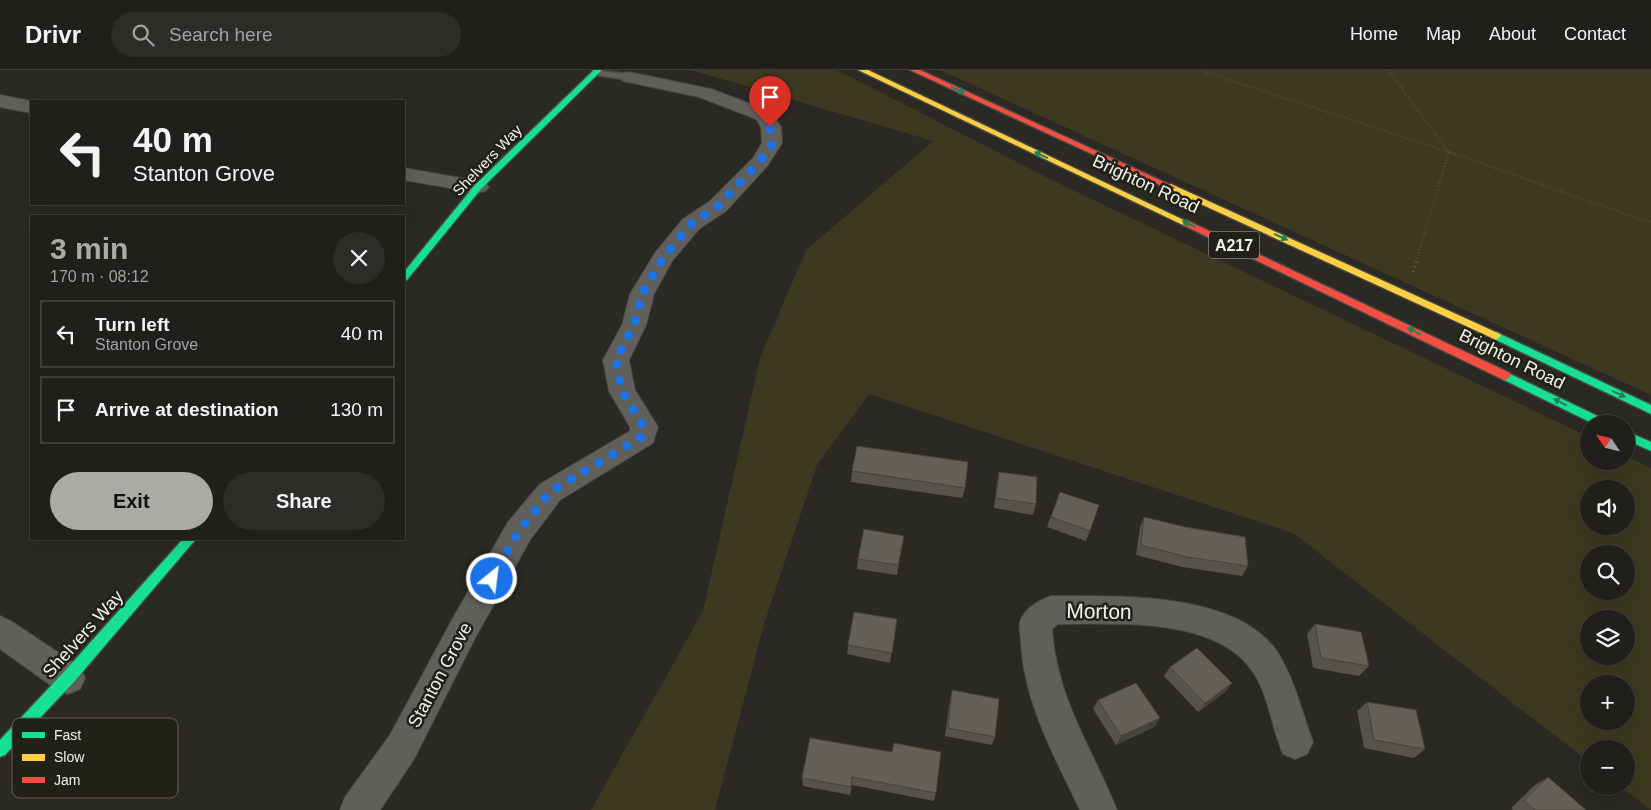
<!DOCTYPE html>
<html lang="en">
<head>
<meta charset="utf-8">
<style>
  :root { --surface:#201f1b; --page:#2d2c28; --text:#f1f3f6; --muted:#a2a2a3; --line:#3d3d3a; --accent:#ababa5 }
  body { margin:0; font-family:Helvetica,sans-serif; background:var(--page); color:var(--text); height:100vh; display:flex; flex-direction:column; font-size:19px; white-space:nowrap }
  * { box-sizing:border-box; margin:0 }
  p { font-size:16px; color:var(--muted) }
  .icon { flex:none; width:28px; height:28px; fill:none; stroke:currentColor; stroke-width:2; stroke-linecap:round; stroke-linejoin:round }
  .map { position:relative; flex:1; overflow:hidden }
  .side { position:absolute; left:30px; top:145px; width:375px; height:325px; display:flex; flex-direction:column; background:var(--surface); border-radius:0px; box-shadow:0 5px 20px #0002,0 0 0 1px var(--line) }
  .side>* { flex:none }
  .guide { position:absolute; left:30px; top:30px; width:375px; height:105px; border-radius:0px; box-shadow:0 5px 20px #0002,0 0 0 1px var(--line); background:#201f1b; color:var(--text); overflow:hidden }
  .needle { width:32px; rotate:305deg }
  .buttons { position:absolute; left:1580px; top:345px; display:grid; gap:10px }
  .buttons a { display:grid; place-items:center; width:55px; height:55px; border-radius:50%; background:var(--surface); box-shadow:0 5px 20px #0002,0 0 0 1px var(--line); font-size:25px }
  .pin { position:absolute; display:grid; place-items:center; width:42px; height:42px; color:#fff; margin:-51px -21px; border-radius:50% 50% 50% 0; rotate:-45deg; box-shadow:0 0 5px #0007 }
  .pin .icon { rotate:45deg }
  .me { position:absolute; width:55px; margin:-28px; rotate:29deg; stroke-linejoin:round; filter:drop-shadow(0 0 4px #0008) }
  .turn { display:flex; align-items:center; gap:18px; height:105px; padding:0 20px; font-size:22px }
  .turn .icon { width:65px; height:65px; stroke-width:2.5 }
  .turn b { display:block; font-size:35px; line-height:42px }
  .round { display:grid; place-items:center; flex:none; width:52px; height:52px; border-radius:26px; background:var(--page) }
  .head { display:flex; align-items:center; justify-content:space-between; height:85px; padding:0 20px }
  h1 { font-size:30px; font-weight:600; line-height:38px; color:var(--accent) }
  .primary-button { display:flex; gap:10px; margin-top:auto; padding:10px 20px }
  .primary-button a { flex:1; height:58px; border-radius:30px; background:var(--accent); color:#111; font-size:20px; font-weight:600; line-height:58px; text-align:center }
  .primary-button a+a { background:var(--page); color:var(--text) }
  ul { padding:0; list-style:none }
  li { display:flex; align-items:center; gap:15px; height:68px; margin:0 10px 8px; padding:0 10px; border:2px solid var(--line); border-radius:0px }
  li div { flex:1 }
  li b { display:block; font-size:19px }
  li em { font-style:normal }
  header { display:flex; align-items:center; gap:30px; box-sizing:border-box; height:70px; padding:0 25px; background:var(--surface); border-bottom:1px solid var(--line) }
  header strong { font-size:24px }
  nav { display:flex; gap:28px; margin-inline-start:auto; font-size:18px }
  .search { width:350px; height:45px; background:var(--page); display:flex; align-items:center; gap:12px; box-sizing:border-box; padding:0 18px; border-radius:28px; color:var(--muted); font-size:19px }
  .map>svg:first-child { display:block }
  .green { fill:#3c3920; fill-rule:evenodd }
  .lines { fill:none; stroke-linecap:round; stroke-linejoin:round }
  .lane-casing { stroke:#474742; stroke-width:3 }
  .street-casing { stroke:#474742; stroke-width:2 }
  .fast-casing { stroke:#474742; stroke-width:3 }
  .slow-casing { stroke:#474742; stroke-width:3 }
  .jam-casing { stroke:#474742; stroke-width:3 }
  .path-far1 { stroke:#5f5e5a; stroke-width:2.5; stroke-dasharray:0.5 2.5; stroke-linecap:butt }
  .path { stroke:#5f5e5a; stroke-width:3; stroke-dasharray:1 4; stroke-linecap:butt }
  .lane { fill:#605f5c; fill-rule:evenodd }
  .street { fill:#605f5c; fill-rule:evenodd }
  .fast { fill:#16e098; fill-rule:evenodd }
  .slow { fill:#ffcf43; fill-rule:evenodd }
  .jam { fill:#f24e42; fill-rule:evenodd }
  .wall { fill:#55534a }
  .shaded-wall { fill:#45443c }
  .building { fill:#636156; stroke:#45443c }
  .oneway { fill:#1c8058 }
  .route { stroke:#1a73e8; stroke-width:9; stroke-dasharray:0 16.2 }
  .labels { text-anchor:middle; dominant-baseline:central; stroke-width:5; stroke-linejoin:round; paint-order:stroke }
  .far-street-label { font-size:15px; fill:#f1f1eb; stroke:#222119 }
  .shield { fill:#222119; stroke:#b3b3ac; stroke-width:1 }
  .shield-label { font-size:16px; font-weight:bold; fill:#f1f1eb }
  .street-label { font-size:18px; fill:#f1f1eb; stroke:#222119 }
  .near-street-label { font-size:21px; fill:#f1f1eb; stroke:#222119 }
  .key { fill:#222119; stroke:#605f58; stroke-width:1 }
  .key-label { font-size:14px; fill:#f1f1eb }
</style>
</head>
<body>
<header>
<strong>Drivr</strong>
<div class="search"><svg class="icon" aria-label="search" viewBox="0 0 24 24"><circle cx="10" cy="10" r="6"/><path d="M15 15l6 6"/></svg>Search here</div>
<nav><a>Home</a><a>Map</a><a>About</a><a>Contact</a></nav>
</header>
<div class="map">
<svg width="1651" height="740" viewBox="0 0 1651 740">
  <rect width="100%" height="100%" fill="#2a2924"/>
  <g class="green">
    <path d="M691 0H837L1052 110 1589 367V391H1626V386L1651 398V740L1619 716H1626V679H1589V692L1293 463 869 324 817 395 764 554 715 740H591L703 541 760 288 806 180 933 71ZM1589 419H1626V456H1589ZM1589 484H1626V521H1589ZM1589 549H1626V586H1589ZM1589 614H1626V651H1589Z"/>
    <polygon points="940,0 1651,0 1651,325"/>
  </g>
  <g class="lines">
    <g class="lane-casing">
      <polygon id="lane" points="592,0 629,4 634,7 629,10 596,5 592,4"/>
    </g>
    <g class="street-casing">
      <g id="street">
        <polygon points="629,2 711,19 770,41 781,57 782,73 768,95 726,141 699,159 672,191 654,224 646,255 629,290 635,320 658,357 653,373 560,430 530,470 475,568 414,689 380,740 340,740 345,727 390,665 453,548 508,452 540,414 630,361 630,357 609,321 603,290 622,255 630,224 655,183 683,149 710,131 753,88 762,73 761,57 756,49 699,27 623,11 620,7 623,3"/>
        <polygon points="0,25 31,31 31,43 0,37"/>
        <polygon points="404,98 478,111 485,113 489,117 485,121 478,123 404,110"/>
        <path d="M1051 526C1117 526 1238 521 1278 583 1295 610 1302 643 1313 672L1307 684 1295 689 1283 684C1272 659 1269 628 1255 605 1220 546 1117 554 1058 554L1052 559C1057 629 1092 678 1117 740H1080C1055 688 1023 630 1021 571 1020 565 1019 558 1020 552 1024 539 1039 530 1051 526Z"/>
        <polygon points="0,546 11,551 80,597 85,608 80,619 68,624 56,619 0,579"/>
      </g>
    </g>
    <g class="fast-casing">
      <g id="fast">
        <polygon points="594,0 602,0 481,119 407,210 404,211 404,202 475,115"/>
        <polygon points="1496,262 1651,335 1651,344 1492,268 1491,266"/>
        <polygon points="1506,302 1608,351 1609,354 1594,354 1502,309 1501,306 1502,303"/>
        <polygon points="1626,361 1651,372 1651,381 1626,370"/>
        <polygon points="183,469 196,469 73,613 5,685 0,687 0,670 63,603"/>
      </g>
    </g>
    <g class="slow-casing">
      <g id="slow">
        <polygon points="858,0 868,0 1190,153 1186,156 1183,155"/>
        <polygon points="1171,114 1500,264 1501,266 1496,270 1492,268 1168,119 1168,115"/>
      </g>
    </g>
    <g class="jam-casing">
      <g id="jam">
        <polygon points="910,0 920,0 1175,117 1174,119 1168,119"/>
        <polygon points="1186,150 1510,303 1511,306 1506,310 1502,309 1183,155 1183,151"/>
      </g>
    </g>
    <g class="path-far1">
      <polyline points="1199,0 1449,82 1651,153"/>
      <polyline points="1388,0 1449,82 1416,192"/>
    </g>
    <polyline class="path" points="1413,202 1417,190"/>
    <use href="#lane" class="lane"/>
    <use href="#street" class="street"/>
    <use href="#fast" class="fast"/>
    <use href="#slow" class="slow"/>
    <use href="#jam" class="jam"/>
  </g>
  <g class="wall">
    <polygon points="852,401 965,418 962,428 851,412"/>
    <polygon points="999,402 1036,434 1033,445 994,438 997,412"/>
    <polygon points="1060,422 1090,461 1086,471 1047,457"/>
    <polygon points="1144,447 1185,457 1248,496 1242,506 1182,497 1136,485 1140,457"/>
    <polygon points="904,466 897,505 857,499 858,489"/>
    <polygon points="897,549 890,593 847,584 848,575"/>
    <polygon points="1315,554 1369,596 1359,606 1313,598 1307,564"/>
    <polygon points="1170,597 1232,613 1225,622 1198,642 1164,606"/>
    <polygon points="952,620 995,667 992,675 945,666 950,629"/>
    <polygon points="1098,630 1160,648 1154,657 1116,675 1093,639"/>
    <polygon points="1367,632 1425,679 1414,688 1364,678 1357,641"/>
    <polygon points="810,668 936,723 934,731 852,715 850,725 803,716 802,708"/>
    <polygon points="1548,707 1586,740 1513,740 1511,738 1535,715"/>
  </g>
  <g class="shaded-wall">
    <polygon points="904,466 902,476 897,505 898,495"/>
    <polygon points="1232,613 1225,622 1198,642 1205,633"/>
    <polygon points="1160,648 1154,657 1116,675 1121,666"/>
  </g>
  <g class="building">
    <polygon points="857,376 968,392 965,418 852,401"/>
    <polygon points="999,402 1037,407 1036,434 996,428"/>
    <polygon points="1060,422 1099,435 1090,461 1051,447"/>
    <polygon points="1144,447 1185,457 1245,467 1248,496 1187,487 1141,475"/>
    <polygon points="864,459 904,466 898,495 858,489"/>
    <polygon points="854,542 897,549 892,583 848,575"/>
    <polygon points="1315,554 1361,562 1369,596 1321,588"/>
    <polygon points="1197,578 1232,613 1205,633 1170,597"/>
    <polygon points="1136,613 1160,648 1121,666 1098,630"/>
    <polygon points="952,620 999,629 995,667 948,658"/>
    <polygon points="1367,632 1416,640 1425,679 1374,670"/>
    <polygon points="810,668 892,682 894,673 941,682 936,723 852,707 851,717 802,708"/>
    <polygon points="1548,707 1586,740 1535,740 1524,730"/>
  </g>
  <defs><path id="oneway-solid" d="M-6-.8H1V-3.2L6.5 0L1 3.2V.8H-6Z" transform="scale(1.25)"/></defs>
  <g class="oneway">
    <use href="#oneway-solid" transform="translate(958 20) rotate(24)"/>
    <use href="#oneway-solid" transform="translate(1041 85) rotate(-155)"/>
    <use href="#oneway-solid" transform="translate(1189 154) rotate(-155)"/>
    <use href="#oneway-solid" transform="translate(1281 167) rotate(24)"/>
    <use href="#oneway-solid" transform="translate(1414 261) rotate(-154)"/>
    <use href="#oneway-solid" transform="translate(1619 324) rotate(25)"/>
    <use href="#oneway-solid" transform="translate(1560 332) rotate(-154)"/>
  </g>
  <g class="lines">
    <polyline class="route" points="492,509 519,461 550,422 643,366 644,357 622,321 616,290 634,255 642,224 663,188 691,154 718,136 760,91 772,74 770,57"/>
  </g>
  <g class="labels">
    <g class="far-street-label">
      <text transform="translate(487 90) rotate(-46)">Shelvers Way</text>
    </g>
    <rect class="shield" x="1209" y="161.5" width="50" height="27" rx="4"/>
    <g class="shield-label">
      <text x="1234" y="175">A217</text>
    </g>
    <g class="street-label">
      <text transform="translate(1146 114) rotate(25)">Brighton Road</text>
      <text transform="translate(1512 289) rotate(26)">Brighton Road</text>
      <text transform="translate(83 564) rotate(-48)">Shelvers Way</text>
      <text transform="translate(440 605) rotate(-62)">Stanton Grove</text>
    </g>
    <g class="near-street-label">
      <text transform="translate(1099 541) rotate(1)">Morton</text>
    </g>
  </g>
  <rect x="12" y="648" width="166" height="80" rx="8" class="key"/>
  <rect x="22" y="662" width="23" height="6" fill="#16e098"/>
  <rect x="22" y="684" width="23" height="7" fill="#ffcf43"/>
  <rect x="22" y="707" width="23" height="6" fill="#f24e42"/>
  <g class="key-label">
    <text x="54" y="670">Fast</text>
    <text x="54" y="692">Slow</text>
    <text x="54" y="715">Jam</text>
  </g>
</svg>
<div class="buttons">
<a><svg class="needle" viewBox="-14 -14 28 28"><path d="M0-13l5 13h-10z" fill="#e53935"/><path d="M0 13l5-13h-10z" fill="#a2a2a3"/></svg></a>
<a><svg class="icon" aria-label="sound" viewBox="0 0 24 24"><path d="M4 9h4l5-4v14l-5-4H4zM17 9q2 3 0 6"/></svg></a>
<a><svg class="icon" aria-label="search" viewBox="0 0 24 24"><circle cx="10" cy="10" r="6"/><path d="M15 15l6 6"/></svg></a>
<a><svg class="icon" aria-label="layers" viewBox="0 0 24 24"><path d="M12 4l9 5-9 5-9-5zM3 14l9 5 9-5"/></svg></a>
<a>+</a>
<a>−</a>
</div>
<div class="pin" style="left:770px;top:57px;background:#d93025"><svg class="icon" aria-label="arrive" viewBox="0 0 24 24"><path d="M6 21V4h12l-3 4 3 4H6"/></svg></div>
<svg class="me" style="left:492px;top:509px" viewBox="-20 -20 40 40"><circle r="17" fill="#1a73e8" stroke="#fff" stroke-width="3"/><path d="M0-11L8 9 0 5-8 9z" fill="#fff"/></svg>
<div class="guide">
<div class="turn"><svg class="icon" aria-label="left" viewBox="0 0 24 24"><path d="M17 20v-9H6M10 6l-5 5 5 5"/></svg><div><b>40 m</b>Stanton Grove</div></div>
</div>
<section class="side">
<div class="head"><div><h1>3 min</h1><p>170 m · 08:12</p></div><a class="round"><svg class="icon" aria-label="close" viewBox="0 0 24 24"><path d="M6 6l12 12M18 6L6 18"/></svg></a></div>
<ul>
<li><svg class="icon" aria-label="left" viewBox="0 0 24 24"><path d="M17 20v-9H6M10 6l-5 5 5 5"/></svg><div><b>Turn left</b><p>Stanton Grove</p></div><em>40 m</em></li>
<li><svg class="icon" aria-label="arrive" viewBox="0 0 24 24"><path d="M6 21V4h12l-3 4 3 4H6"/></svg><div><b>Arrive at destination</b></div><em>130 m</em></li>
</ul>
<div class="primary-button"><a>Exit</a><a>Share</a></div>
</section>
</div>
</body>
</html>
